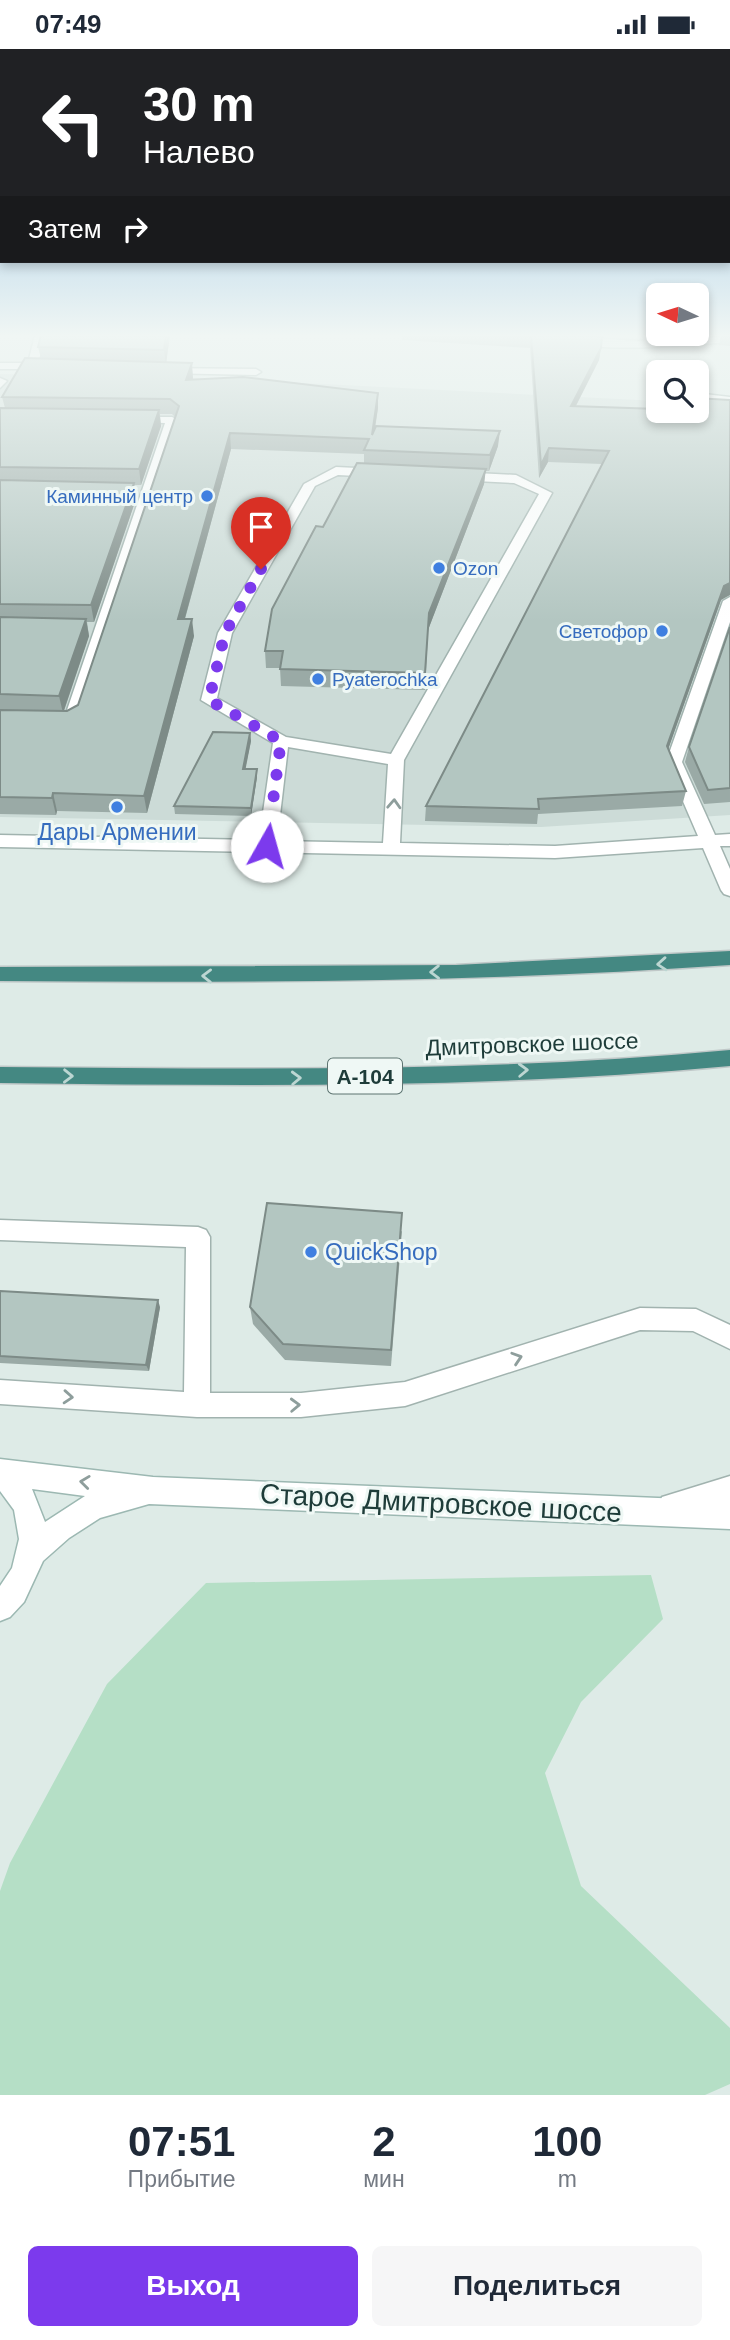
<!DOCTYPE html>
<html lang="ru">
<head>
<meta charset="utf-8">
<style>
  :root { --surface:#fff; --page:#f6f6f7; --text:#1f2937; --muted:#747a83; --accent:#7c3aed }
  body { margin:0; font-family:Helvetica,sans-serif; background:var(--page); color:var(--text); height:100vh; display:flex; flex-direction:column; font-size:26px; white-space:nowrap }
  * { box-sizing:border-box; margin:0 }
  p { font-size:23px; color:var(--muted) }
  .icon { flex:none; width:38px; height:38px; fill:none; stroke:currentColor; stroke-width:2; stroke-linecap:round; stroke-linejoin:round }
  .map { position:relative; height:2046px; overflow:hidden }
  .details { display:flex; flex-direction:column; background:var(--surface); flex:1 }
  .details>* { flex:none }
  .top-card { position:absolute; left:0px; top:0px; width:732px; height:214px; box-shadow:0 4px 10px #0003; background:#202124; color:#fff; overflow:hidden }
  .needle { width:46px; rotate:274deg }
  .fabs { position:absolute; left:646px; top:234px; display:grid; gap:14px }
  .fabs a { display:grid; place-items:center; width:63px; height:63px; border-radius:10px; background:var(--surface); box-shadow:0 4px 10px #0003; font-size:35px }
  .pin { position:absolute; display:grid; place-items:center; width:60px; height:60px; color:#fff; margin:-72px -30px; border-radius:50% 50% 50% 0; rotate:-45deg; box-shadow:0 0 7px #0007 }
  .pin .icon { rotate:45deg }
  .me { position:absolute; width:77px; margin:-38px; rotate:7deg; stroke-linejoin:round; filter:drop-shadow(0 0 5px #0008) }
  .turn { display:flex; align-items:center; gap:24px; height:147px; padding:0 28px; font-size:32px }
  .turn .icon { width:91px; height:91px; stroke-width:2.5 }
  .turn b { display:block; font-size:49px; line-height:60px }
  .then { display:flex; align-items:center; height:66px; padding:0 28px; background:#0003; gap:14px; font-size:26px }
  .eta { display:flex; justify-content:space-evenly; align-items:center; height:119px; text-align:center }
  .eta b { font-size:42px; font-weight:700; line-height:49px }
  .primary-button { display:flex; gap:14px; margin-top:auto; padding:14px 28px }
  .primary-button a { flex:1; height:80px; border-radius:10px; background:var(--accent); color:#fff; font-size:28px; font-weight:700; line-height:80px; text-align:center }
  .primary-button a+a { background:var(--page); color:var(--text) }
  .status { display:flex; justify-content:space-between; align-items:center; height:49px; padding:0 35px; background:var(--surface); direction:ltr }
  .status svg { height:19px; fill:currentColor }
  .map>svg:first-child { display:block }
  .built { fill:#ccdbd7 }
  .green { fill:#b5dfc6 }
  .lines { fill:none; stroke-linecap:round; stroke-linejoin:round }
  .service-casing { stroke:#a1b3af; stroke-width:3 }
  .minor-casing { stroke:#a1b3af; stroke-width:3 }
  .secondary-casing { stroke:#9cb8b2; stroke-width:3 }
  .trunk-casing { stroke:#c0c8c8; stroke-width:3 }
  .service { fill:#fff; fill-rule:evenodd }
  .minor { fill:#fff; fill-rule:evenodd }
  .secondary { fill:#fff; fill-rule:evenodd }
  .trunk { fill:#448882; fill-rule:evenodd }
  .wall { fill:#9aaaa6; fill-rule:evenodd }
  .shaded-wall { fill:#7d8b87 }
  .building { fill:#b3c6c1; stroke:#7d8b87; stroke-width:2 }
  .oneway { stroke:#8e9e9c }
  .oneway2 { stroke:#bcd6d2 }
  .route { stroke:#7c3aed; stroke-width:12; stroke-dasharray:0 21.6 }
  .shop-dot { fill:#3f7fe0; stroke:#eff8f5; stroke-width:2.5 }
  .labels { text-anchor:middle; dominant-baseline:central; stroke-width:6; stroke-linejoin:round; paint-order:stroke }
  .far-shop-label { font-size:19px; fill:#366cbe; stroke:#eff8f5; text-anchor:end }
  .shield { fill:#eff8f5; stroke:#5d7471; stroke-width:2 }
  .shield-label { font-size:21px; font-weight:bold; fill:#1e3c39 }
  .shop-label { font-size:23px; fill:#366cbe; stroke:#eff8f5 }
  .street-label { font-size:23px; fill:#1e3c39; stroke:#eff8f5 }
  .near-street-label { font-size:28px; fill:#1e3c39; stroke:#eff8f5 }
</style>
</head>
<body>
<div class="status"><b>07:49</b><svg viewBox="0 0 49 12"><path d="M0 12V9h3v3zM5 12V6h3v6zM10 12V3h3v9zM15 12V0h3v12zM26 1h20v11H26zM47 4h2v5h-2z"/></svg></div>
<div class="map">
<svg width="730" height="2046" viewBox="0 0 730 2046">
  <rect width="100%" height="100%" fill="#deebe7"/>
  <polygon class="built" points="0,325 203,329 658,352 658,362 696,362 730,357 730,766 541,778 0,768"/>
  <polygon class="green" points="651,1526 663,1570 581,1653 545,1724 581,1837 730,1979 730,2035 705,2046 0,2046 0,1842 10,1814 107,1635 206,1534"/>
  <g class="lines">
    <g class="service-casing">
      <g id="service">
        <polygon points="0,329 7,332 0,339"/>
        <polygon points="131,368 172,368 178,371 79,672 71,677 0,675 0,665 65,667 165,374 127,373 125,371"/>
        <path d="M336 418 378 420 384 424 378 428 338 426 315 437 232 584 217 649 286 688 391 705 539 445 514 434 456 431 450 427 456 423 516 426 552 444 404 711 400 794 555 797 698 787 666 713 723 552 730 548V573L682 713 715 786 730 785V797H720L730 820V847L724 845 721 841 703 799 555 809 0 798V786L259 791 273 694 201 651 218 584 304 435ZM288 698 388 715 383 794 277 792Z"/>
        <polygon points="0,1171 198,1178 206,1181 210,1188 210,1344 301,1344 405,1333 640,1259 696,1260 730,1276 730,1300 693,1282 640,1281 405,1357 301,1368 197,1368 0,1355 0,1331 184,1343 186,1198 0,1191"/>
        <polygon points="730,1427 730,1455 672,1472 662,1468 658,1458 662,1448"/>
      </g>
    </g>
    <g class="minor-casing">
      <g id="minor">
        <polygon points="35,286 45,286 38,315 51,316 51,320 0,320 0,314 28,314"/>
        <path d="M544 286 639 292 730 287V293C687 296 580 307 544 286Z"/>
        <polygon points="159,319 256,320 261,323 256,326 163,324 159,323"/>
        <polygon points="696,344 730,348 730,354 696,350"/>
      </g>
    </g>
    <g class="secondary-casing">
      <path id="secondary" d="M0 1410 153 1428 730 1452V1480L149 1455 100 1469 69 1489 43 1512 24 1553 10 1568 0 1572V1537L12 1519 19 1490 14 1461 0 1442ZM32 1440 85 1447 45 1473Z"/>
    </g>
    <g class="trunk-casing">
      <g id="trunk">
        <path d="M730 902V916C487 933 244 934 0 932V918L456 916Z"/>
        <path d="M730 1001V1017C488 1040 243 1037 0 1034V1018C243 1020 488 1024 730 1001Z"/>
      </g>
    </g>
    <use href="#service" class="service"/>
    <use href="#minor" class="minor"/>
    <use href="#secondary" class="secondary"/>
    <use href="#trunk" class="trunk"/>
  </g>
  <g class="wall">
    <path d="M170 286 166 313 193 329 192 331 378 344V359L375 380 498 397 489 422H485L484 435 428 581 425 641 281 637 280 619H266L265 602 323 478 364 414V405L231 400 185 570 194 587 147 764 57 762 56 766 0 765V359H5L2 348 41 309 38 298ZM160 365H172L175 368 78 656 67 662H64L89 587 87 573H94L136 450 134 436H141L161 377Z"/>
    <polygon points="402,286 589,286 601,299 599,311 576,357 721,551 668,700 686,742 682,757 538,765 537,775 425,772 426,757 602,415 548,413 539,429 530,299 402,291"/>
    <polygon points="730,286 730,297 719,296 721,287"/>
    <polygon points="730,578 730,753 704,755 685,713 689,698"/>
    <polygon points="250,684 251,692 245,720 257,728 251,767 175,765 174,757"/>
    <polygon points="402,1182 391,1317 285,1311 253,1275 250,1258"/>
    <polygon points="0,1242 160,1258 149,1322 0,1314"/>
  </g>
  <g class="shaded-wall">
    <polygon points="166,286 170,286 166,315 164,301"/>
    <polygon points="601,299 599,311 569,370 571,357"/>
    <polygon points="192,314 193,329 188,346 186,331"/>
    <polygon points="378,344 378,359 371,402 372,386"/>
    <polygon points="159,361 161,377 141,436 139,420"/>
    <polygon points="500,382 498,397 489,422 490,406"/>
    <polygon points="230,384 231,400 180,587 178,570"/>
    <polygon points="549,399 548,413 539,429 541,416"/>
    <polygon points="486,420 484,435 428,581 425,641 429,564"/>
    <polygon points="134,434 136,450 94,573 91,556"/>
    <polygon points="730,534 730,546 721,551 664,712 667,697 724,537"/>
    <polygon points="86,570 89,587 63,664 59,647"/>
    <polygon points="192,570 194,587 147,764 144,747"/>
    <polygon points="250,684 251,692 244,728 243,720"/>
    <polygon points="257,720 257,728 251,767 251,759"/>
    <polygon points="53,744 57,762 56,766 52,749"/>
    <polygon points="158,1251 160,1258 149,1322 146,1316"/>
  </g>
  <g class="building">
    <polygon points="41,286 166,286 164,301 38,298"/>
    <polygon points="528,286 589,286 602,288 601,299 571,357 658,360 658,362 696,362 696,349 730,351 730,534 724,537 667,697 686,742 538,750 539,760 426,757 609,402 549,399 541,416 531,287"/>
    <polygon points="25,309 192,314 186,331 243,328 378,344 372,386 376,377 500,382 490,406 364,401 369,390 230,384 178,570 192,570 144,747 53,744 52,749 0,748 0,661 67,662 78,656 179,357 170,350 2,348"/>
    <polygon points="0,359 159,361 139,420 0,418"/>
    <polygon points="357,414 486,420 429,564 425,624 280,620 283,602 265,602 272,560 316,477 323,478"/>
    <polygon points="0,431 134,434 91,556 0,555"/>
    <polygon points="0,568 86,570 59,647 0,645"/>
    <polygon points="730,578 730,739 708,741 689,698"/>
    <polygon points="213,683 250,684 243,720 257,720 251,759 174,757"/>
    <polygon points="267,1154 402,1164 391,1301 283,1295 250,1258"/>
    <polygon points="0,1242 158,1251 146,1316 0,1307"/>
  </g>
  <defs><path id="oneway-chevron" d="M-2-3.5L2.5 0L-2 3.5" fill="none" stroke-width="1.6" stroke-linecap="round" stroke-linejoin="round" transform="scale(1.75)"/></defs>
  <g class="oneway">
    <use href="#oneway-chevron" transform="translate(394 755) rotate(-87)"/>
    <use href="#oneway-chevron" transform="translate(517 1309) rotate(-18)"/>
    <use href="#oneway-chevron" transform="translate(68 1348) rotate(4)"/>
    <use href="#oneway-chevron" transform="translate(295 1356) rotate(-2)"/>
    <use href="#oneway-chevron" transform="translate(85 1433) rotate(-173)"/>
  </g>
  <g class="oneway2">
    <use href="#oneway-chevron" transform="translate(662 915) rotate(176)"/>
    <use href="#oneway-chevron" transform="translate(435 923) rotate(179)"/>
    <use href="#oneway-chevron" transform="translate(207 927) rotate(-179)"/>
    <use href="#oneway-chevron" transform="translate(523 1021) rotate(-2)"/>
    <use href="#oneway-chevron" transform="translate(68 1027) rotate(1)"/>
    <use href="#oneway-chevron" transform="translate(296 1029) rotate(-2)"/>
  </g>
  <linearGradient id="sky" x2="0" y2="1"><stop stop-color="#7fb7e0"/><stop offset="0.5" stop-color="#f0f6f4"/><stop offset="1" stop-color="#f0f6f4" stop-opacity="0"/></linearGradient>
  <rect width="730" height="573" fill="url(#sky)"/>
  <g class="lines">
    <polyline class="route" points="261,520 225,584 209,651 281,692 267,797"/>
  </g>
  <g class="shop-dot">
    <circle cx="207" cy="447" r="7"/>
    <circle cx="439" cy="519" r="7"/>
    <circle cx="662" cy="582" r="7"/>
    <circle cx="318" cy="630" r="7"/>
    <circle cx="117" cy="758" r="7"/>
    <circle cx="311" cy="1203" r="7"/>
  </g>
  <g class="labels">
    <g class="far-shop-label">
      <text x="193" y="447">Каминный центр</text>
      <text x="453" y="519" text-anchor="start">Ozon</text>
      <text x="648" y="582">Светофор</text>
      <text x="332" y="630" text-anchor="start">Pyaterochka</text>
    </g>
    <rect class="shield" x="328" y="1009.5" width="74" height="35" rx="5"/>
    <g class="shield-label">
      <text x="365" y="1027">А-104</text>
    </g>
    <g class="shop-label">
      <text x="117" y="783">Дары Армении</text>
      <text x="325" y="1203" text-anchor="start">QuickShop</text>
    </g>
    <g class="street-label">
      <text transform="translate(532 995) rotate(-2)">Дмитровское шоссе</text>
    </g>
    <g class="near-street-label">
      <text transform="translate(441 1454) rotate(3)">Старое Дмитровское шоссе</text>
    </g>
  </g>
</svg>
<div class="fabs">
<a><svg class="needle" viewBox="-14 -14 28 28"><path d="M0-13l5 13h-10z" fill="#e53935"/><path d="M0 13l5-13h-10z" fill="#747a83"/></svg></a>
<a><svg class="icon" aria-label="search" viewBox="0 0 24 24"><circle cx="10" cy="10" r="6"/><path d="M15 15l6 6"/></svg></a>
</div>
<div class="pin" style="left:261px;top:520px;background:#d93025"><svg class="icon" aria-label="arrive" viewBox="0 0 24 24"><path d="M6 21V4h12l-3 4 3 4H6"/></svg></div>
<svg class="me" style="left:267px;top:797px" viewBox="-20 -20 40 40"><circle r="19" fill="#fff"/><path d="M0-13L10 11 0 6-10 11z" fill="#7c3aed"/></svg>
<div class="top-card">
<div class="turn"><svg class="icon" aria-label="left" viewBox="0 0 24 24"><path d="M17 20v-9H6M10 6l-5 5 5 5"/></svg><div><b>30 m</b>Налево</div></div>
<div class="then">Затем<svg class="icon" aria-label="right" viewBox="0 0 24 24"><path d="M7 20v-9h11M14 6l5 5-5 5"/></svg></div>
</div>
</div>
<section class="details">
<div class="eta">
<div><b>07:51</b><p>Прибытие</p></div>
<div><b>2</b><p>мин</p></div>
<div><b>100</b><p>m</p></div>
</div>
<div class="primary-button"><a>Выход</a><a>Поделиться</a></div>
</section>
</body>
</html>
